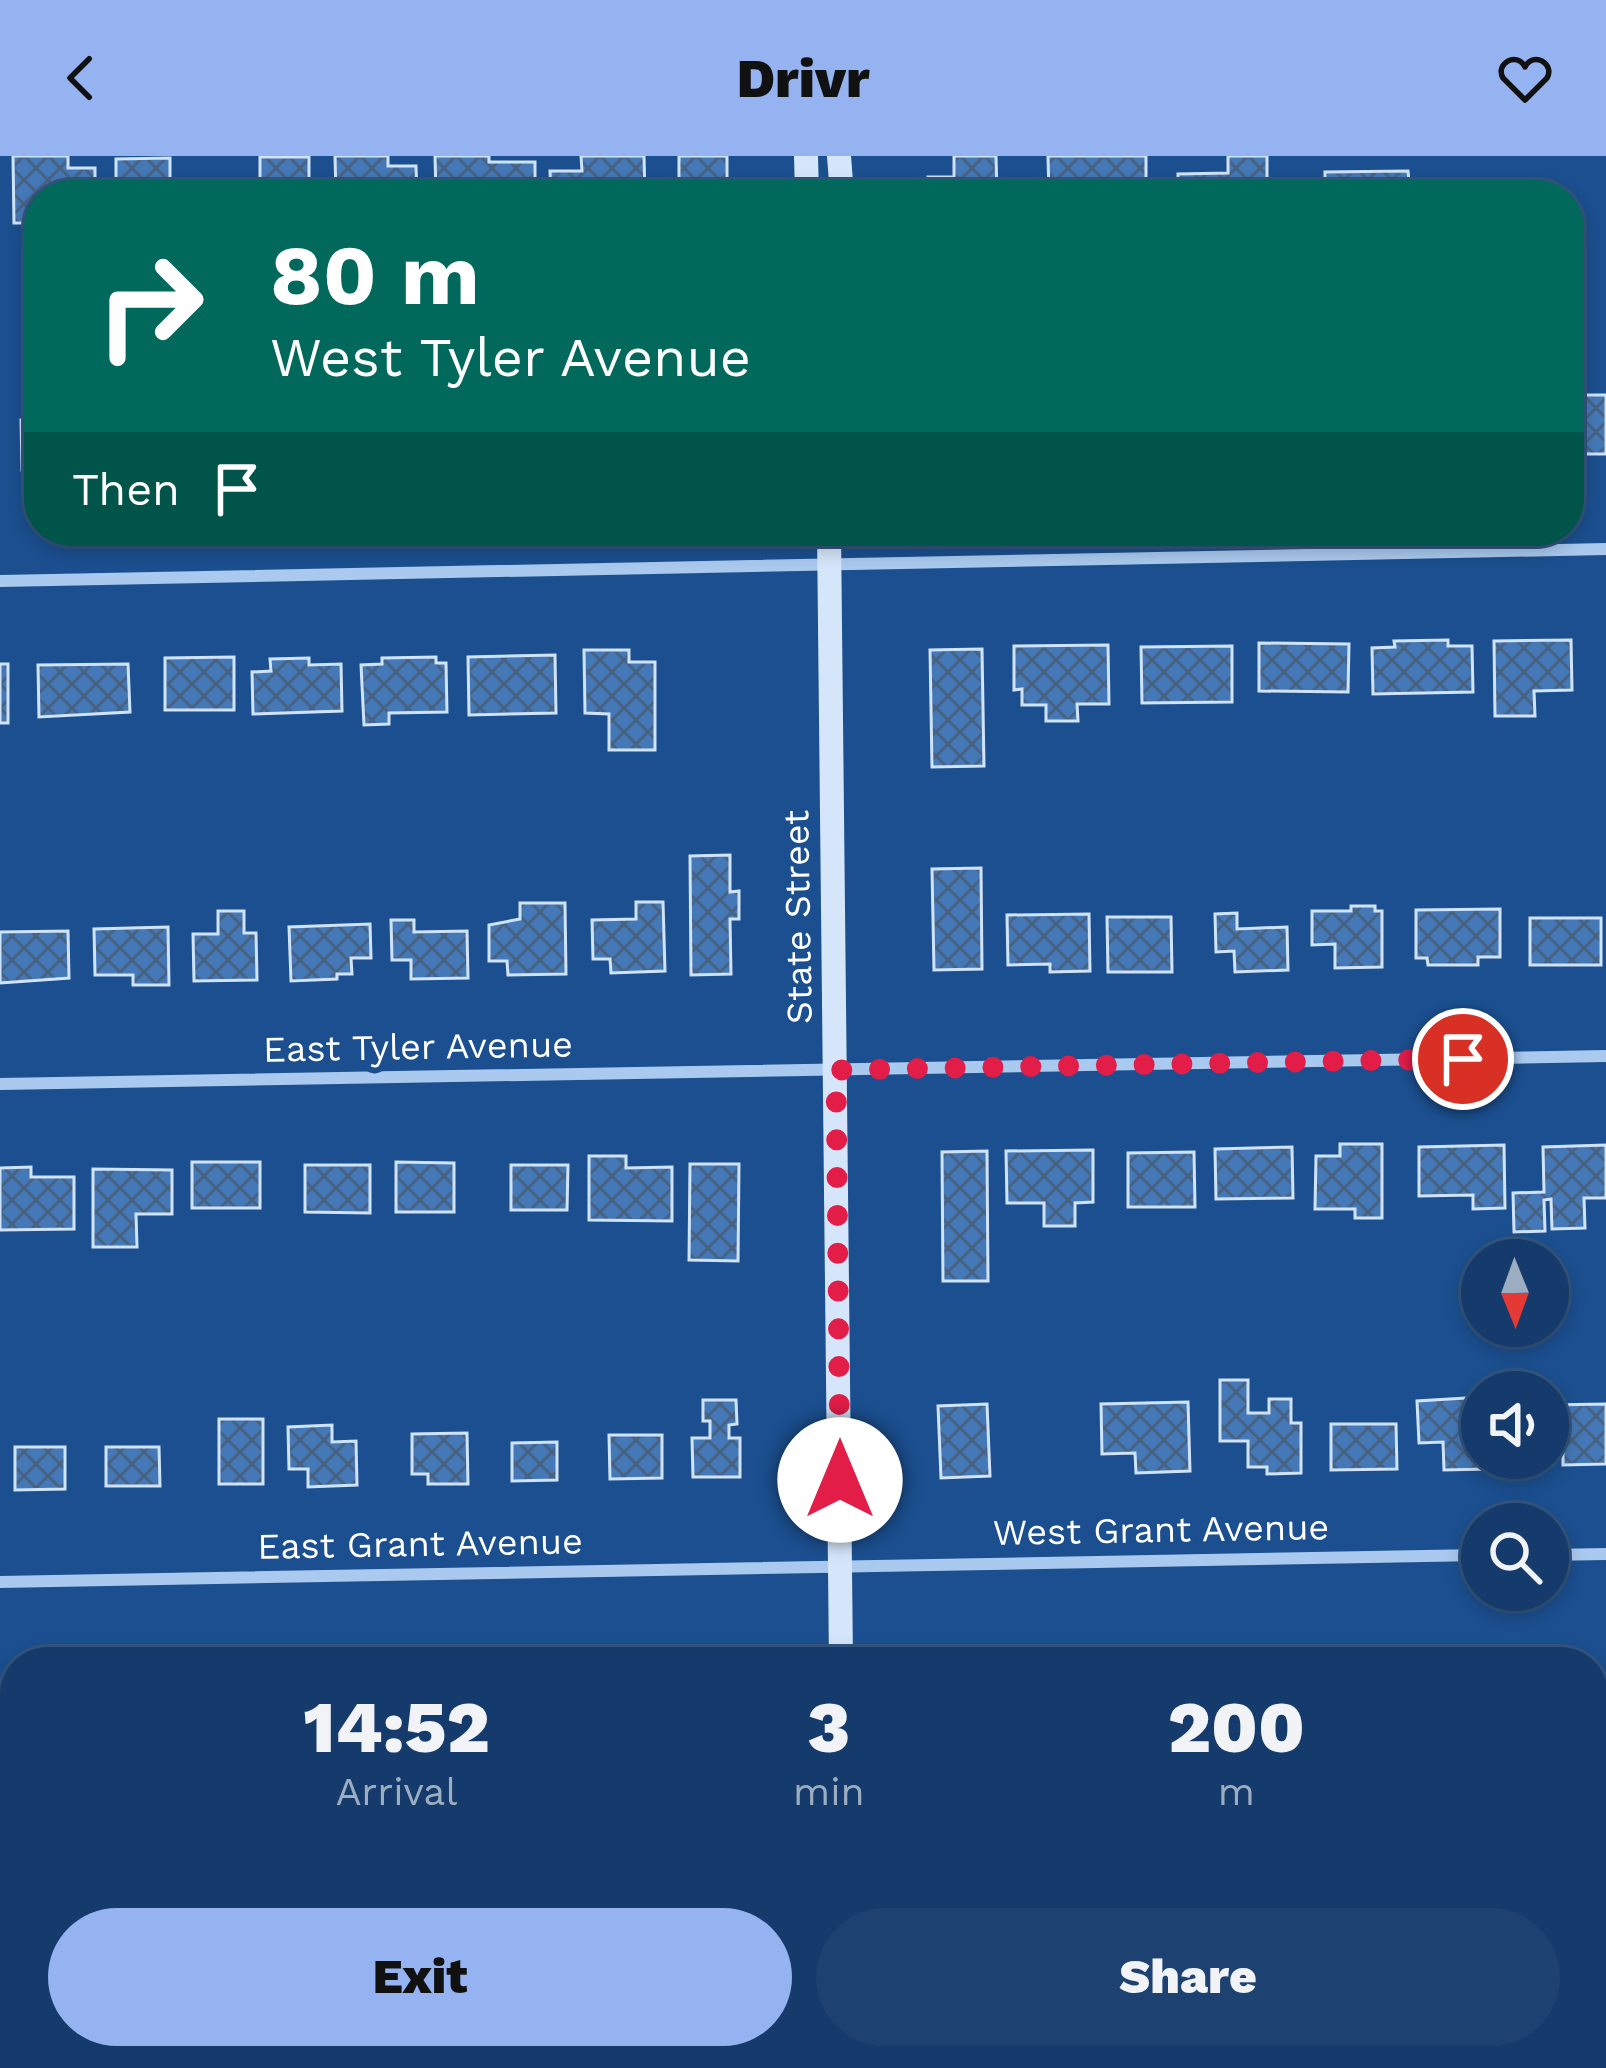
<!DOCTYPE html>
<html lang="en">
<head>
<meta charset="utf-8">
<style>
  :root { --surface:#143b6b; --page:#1d4271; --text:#f1f3f6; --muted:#9dadc1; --line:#33557e; --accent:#95b2f1 }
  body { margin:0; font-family:"Work Sans",sans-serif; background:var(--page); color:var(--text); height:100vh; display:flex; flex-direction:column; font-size:45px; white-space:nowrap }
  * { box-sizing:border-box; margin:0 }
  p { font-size:39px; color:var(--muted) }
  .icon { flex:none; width:66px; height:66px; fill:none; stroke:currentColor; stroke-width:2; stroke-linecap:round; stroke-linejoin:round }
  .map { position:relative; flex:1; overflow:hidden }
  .details { position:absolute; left:0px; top:1491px; width:1608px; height:423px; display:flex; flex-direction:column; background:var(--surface); border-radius:48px 48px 0 0; box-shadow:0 6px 18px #0003,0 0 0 3px var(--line) }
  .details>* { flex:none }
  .banner { position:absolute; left:24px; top:24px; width:1560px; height:366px; border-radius:48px; box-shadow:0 6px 18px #0003,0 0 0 3px var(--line); background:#00695c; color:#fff; overflow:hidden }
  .needle { width:78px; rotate:179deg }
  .controls { position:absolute; left:1461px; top:1083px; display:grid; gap:24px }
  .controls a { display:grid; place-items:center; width:108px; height:108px; border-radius:50%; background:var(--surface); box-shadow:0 6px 18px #0003,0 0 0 3px var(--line); font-size:60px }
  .pin { position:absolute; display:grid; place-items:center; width:102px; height:102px; color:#fff; margin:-51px; border:6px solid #fff; border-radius:50%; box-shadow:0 3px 12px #0007 }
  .me { position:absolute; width:132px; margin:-66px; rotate:0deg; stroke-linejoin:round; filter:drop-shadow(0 0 9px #0008) }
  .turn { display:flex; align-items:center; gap:42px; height:252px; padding:0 48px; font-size:54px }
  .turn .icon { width:156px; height:156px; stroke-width:2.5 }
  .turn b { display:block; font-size:84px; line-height:102px }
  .then { display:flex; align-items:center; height:114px; padding:0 48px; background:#0003; gap:24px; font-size:45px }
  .eta { display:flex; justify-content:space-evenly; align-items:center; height:204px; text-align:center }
  .eta b { font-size:72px; font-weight:800; line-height:84px }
  .cta { display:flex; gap:24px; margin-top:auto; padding:24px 48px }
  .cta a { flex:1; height:138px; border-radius:72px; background:var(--accent); color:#111; font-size:48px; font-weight:800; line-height:138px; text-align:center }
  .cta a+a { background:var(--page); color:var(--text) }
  header { display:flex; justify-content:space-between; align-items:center; height:156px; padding:0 48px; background:var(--accent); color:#111; font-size:54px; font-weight:800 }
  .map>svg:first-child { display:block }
  .green { fill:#2e69ad }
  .building { fill:url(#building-cross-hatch); stroke:#cfe3fa; stroke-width:3 }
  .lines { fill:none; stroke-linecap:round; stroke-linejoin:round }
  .minor { stroke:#a9c9ee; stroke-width:12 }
  .secondary { stroke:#d6e6fa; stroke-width:24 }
  .route { stroke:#e11d48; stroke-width:21; stroke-dasharray:0 37.8 }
  .labels { text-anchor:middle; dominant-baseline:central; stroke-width:12; stroke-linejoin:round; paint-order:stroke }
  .street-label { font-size:36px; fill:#fff; stroke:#1b4f8f }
</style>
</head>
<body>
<header><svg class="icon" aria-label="back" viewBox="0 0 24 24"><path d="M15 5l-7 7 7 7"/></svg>Drivr<svg class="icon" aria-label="heart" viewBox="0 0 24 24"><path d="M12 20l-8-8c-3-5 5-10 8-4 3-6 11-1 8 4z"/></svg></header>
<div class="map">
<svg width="1606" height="1912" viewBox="0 0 1606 1912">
  <defs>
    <pattern id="building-cross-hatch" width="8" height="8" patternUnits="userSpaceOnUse" patternTransform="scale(3)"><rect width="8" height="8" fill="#4478b7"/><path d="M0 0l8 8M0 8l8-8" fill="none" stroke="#486282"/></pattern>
  </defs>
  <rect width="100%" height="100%" fill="#1b4f8f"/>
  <polygon class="green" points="497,1899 886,1899 891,1907 1076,1912 497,1912"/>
  <g class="building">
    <polygon points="13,0 68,0 68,12 95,12 95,39 39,39 39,67 14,67"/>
    <polygon points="335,0 388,0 388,10 416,10 417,39 336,39"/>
    <polygon points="435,0 489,0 489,6 535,6 535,39 436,39"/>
    <polygon points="581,0 644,0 645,39 551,39 550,15 582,15"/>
    <rect x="679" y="0" width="48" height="39"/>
    <polygon points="954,0 996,0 997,39 928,39 928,21 954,21"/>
    <polygon points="1048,0 1146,0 1146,39 1049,39"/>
    <polygon points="1228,0 1267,0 1267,39 1178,39 1178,18 1228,17"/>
    <rect x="260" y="1" width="49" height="38"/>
    <polygon points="170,2 170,33 201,33 201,39 116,39 116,3"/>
    <polygon points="1408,15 1409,26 1473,26 1473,39 1325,39 1325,16"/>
    <rect x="1569" y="239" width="37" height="59"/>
    <polygon points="21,264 39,264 39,314 22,314"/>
    <polygon points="1448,484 1448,490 1472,490 1473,536 1373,538 1372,492 1395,491 1394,485"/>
    <polygon points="1571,484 1572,534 1534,535 1535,560 1495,560 1494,485"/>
    <polygon points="1259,487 1349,488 1348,536 1259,535"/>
    <polygon points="1108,489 1109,548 1077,548 1078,565 1046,565 1046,549 1022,549 1022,533 1014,534 1014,490"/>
    <polygon points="1232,490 1232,546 1142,547 1141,491"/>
    <polygon points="982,493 984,610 932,611 930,494"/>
    <polygon points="584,494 629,494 629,506 655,506 655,594 609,594 609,558 585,557"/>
    <polygon points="555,499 556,557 469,559 468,501"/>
    <polygon points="234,501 234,554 165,554 165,502"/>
    <polygon points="436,501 436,507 446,507 447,556 389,557 389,568 364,569 361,509 382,508 382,502"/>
    <polygon points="309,502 309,509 341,508 342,555 253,558 252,516 271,515 270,503"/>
    <rect x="0" y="508" width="8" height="59"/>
    <polygon points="128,508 130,556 39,561 38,509"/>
    <polygon points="730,699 730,736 739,735 739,763 730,763 731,818 691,819 690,700"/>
    <polygon points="981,712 982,813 934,814 932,713"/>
    <polygon points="636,746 663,746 665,815 611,817 610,803 593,803 592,764 636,763"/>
    <polygon points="520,747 565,747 566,818 508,819 507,805 489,805 489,769 520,763"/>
    <polygon points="1351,750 1375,750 1375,755 1382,755 1382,811 1335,812 1335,788 1312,789 1312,755 1351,755"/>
    <polygon points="1500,753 1500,801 1478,801 1478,809 1428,809 1427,802 1416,802 1416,754"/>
    <polygon points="218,755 244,755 244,777 256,777 257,824 194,825 193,778 218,778"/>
    <polygon points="1237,757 1237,773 1287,771 1288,814 1235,816 1234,795 1216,796 1215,758"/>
    <polygon points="1089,758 1090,815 1050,816 1050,808 1008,809 1007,759"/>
    <polygon points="1107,761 1171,761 1172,816 1108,816"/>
    <rect x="1530" y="762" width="71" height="47"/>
    <polygon points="391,764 414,764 414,776 467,775 468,822 411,823 411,804 392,804"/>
    <polygon points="370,768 371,802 351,802 352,818 337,818 337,823 291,825 289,771"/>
    <polygon points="168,771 169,829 133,829 133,819 95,819 94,773"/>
    <polygon points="68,775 69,822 0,827 0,776"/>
    <polygon points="1340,988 1382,988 1382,1062 1355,1062 1355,1053 1315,1053 1316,1000 1340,1000"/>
    <polygon points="1504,989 1505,1052 1473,1053 1473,1039 1419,1040 1419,991"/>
    <polygon points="1606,989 1606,1042 1584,1042 1585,1072 1552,1073 1551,1043 1544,1044 1545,1075 1514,1076 1513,1037 1544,1036 1543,991"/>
    <polygon points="1292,991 1293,1042 1216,1043 1215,993"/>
    <polygon points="1093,994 1093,1046 1075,1047 1075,1070 1044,1070 1044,1047 1007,1047 1006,995"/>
    <polygon points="987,995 988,1125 943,1125 942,996"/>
    <polygon points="1194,996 1195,1051 1128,1051 1128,997"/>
    <polygon points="589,1000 626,1000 626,1012 672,1011 672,1065 589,1064"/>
    <rect x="192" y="1006" width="68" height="46"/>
    <polygon points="396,1006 454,1007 454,1056 396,1056"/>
    <polygon points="690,1008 739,1008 738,1105 689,1104"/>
    <polygon points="305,1009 370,1009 370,1057 305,1056"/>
    <polygon points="511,1009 568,1009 567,1054 511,1054"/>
    <polygon points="31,1011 31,1021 74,1021 74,1073 0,1074 0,1012"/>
    <polygon points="93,1013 172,1014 172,1058 136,1058 137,1091 93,1091"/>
    <polygon points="1220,1224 1248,1224 1248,1257 1269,1257 1269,1243 1291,1243 1291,1267 1301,1267 1301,1317 1267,1318 1267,1311 1248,1311 1248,1285 1220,1285"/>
    <polygon points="1482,1241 1482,1302 1488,1302 1488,1313 1444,1314 1443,1286 1419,1287 1417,1245"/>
    <polygon points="703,1244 736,1244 737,1268 729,1269 729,1282 740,1282 740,1321 693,1321 692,1282 710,1282 710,1265 703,1265"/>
    <polygon points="1188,1246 1190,1315 1136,1317 1135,1297 1102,1298 1101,1248"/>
    <polygon points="987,1248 990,1320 941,1322 938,1250"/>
    <polygon points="1606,1248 1606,1308 1563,1309 1563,1293 1548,1293 1548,1249"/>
    <rect x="219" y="1263" width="44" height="65"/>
    <polygon points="1331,1268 1396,1268 1397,1313 1331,1314"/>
    <polygon points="332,1269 332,1286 356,1285 357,1329 308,1331 308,1313 289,1313 288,1271"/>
    <polygon points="467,1277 468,1328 428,1328 428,1318 412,1318 412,1278"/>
    <polygon points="609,1279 662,1279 662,1322 610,1323"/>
    <polygon points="557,1286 557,1324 512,1325 512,1287"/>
    <polygon points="15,1291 65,1291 65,1333 15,1334"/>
    <polygon points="106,1291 159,1291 160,1330 106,1330"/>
    <polygon points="1481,1490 1481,1506 1404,1506 1404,1492"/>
    <polygon points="1118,1496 1118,1506 1021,1506 1075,1505 1075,1497"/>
    <polygon points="1351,1496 1351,1506 1298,1506 1298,1500 1316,1501 1317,1497"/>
    <polygon points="1527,1496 1563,1497 1563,1504 1582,1506 1509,1506 1509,1500 1527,1499"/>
    <polygon points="1227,1497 1227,1506 1173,1506 1173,1498"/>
    <polygon points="987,1501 987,1506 938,1506 938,1502"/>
  </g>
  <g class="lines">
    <g class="minor">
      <polyline points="0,425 1606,393"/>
      <polyline points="0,928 1606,900"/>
      <polyline points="1548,1399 1606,1398"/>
      <polyline points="0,1426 1482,1399"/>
      <polyline points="891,1907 1024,1905 1076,1912"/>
      <polyline points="677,1912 803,1904"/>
    </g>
    <g class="secondary">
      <polyline points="806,0 807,39"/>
      <polyline points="839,0 842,39"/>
      <polyline points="829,375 841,1506"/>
      <polyline points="886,1899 892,1912"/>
      <polyline points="802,1912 808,1899"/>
    </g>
  </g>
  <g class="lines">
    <polyline class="route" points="840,1324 836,914 1463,903"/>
  </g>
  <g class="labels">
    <g class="street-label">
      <text transform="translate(798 761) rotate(-91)">State Street</text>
      <text transform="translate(418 891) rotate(-1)">East Tyler Avenue</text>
      <text transform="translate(1161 1374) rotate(-1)">West Grant Avenue</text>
      <text transform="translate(420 1388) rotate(-1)">East Grant Avenue</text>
    </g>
  </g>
</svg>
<div class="controls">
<a><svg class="needle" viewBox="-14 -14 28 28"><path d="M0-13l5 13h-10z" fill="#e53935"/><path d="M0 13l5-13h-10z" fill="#9dadc1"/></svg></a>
<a><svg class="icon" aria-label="sound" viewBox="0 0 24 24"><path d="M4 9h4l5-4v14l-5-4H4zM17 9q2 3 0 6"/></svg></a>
<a><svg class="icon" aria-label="search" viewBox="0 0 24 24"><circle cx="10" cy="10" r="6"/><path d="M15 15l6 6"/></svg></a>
</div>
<div class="pin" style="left:1463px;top:903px;background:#d93025"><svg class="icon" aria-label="arrive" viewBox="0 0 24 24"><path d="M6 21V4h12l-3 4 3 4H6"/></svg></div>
<svg class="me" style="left:840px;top:1324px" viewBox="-20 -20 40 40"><circle r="19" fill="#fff"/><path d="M0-13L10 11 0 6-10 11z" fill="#e11d48"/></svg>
<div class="banner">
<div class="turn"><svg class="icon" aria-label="right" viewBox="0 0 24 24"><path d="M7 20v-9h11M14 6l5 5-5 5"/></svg><div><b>80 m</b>West Tyler Avenue</div></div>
<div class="then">Then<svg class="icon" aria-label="arrive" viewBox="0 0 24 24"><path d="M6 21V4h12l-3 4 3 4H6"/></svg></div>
</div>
<section class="details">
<div class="eta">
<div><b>14:52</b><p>Arrival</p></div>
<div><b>3</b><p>min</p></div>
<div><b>200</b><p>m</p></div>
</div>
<div class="cta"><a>Exit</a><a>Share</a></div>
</section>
</div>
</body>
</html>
